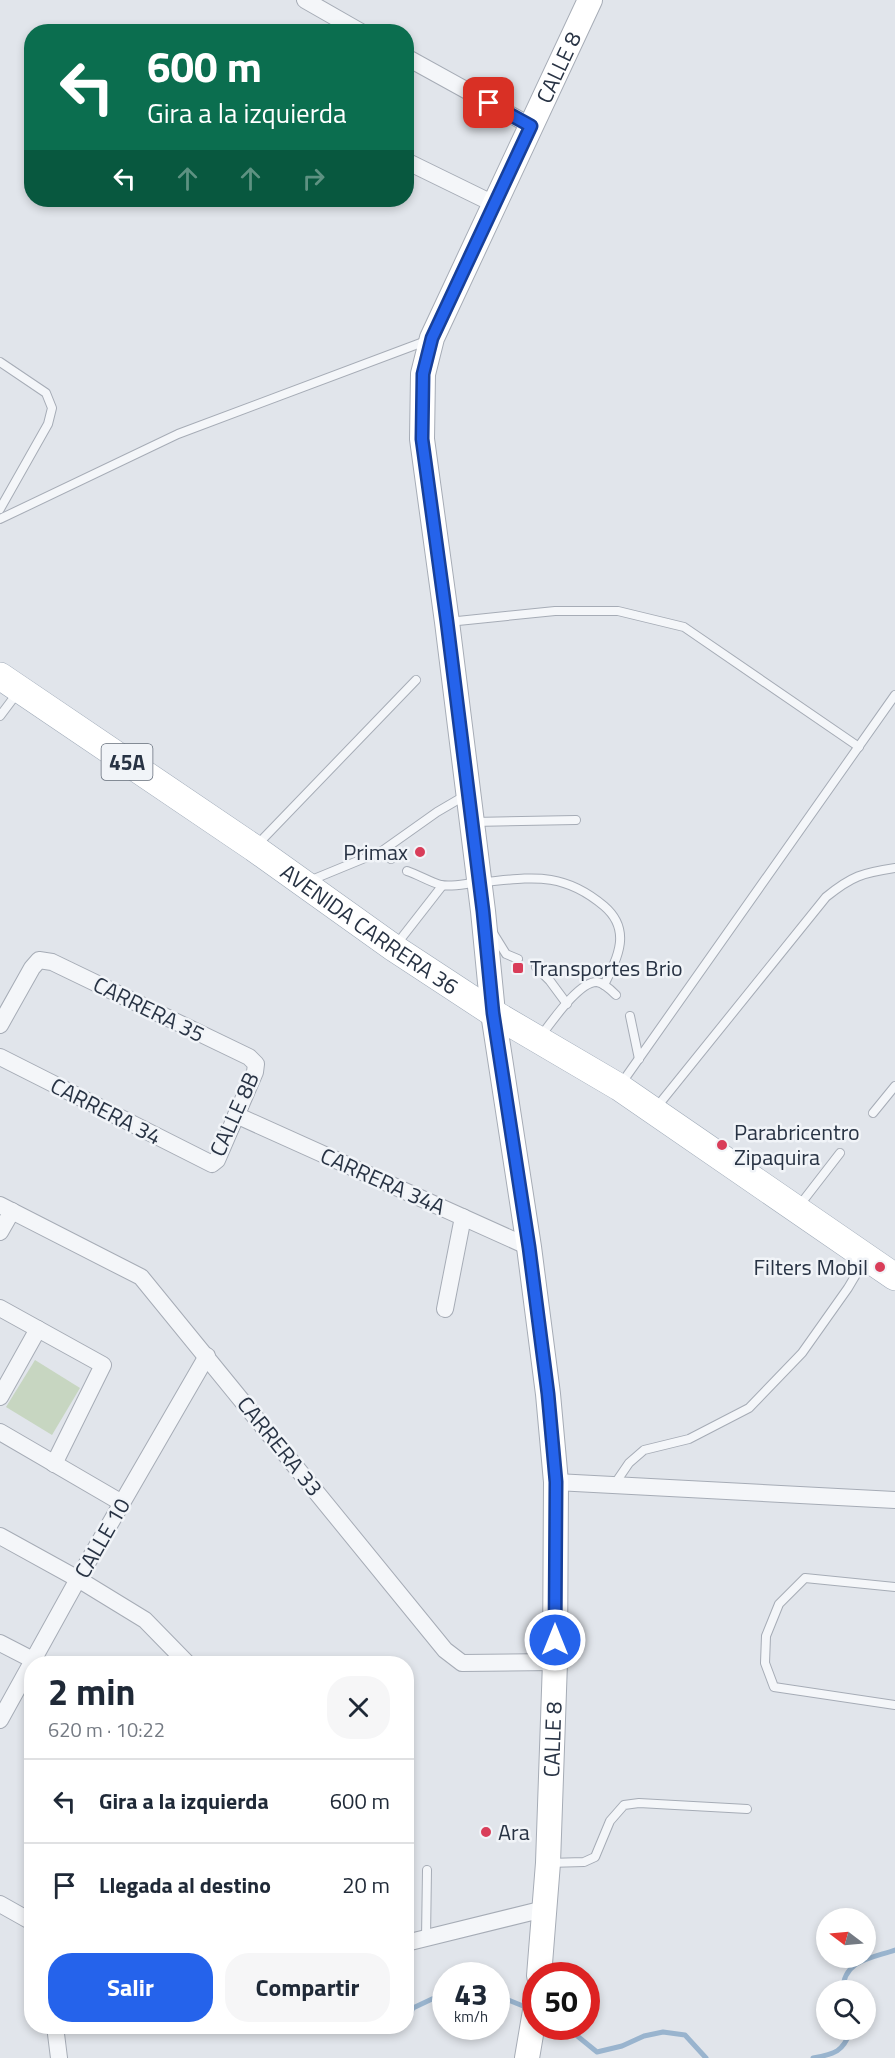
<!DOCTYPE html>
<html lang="es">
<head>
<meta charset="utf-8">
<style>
  :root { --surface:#fff; --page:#f6f6f7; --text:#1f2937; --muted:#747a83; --line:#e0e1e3; --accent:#2563eb }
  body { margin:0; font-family:"Titillium Web",sans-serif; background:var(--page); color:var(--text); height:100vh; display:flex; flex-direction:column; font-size:22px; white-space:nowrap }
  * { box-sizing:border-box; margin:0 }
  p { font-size:20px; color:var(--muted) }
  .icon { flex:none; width:33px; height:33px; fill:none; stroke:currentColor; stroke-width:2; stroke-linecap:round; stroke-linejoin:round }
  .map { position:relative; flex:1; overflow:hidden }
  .sheet { position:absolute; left:24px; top:1656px; width:390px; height:378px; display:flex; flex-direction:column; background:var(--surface); border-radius:24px; box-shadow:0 3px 9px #0003 }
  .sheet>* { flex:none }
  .guide { position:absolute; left:24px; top:24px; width:390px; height:183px; border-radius:24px; box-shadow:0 3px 9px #0003; background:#0b6e4f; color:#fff; overflow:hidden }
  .needle { width:39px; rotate:286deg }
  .fabs { position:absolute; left:816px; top:1908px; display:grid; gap:12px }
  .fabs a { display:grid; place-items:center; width:60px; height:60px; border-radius:50%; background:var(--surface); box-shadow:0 3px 9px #0003; font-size:30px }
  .speed { position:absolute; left:432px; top:1962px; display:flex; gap:12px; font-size:30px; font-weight:700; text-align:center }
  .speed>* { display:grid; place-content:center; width:78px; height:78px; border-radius:50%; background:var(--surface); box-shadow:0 3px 9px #0003; line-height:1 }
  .speed small { font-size:15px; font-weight:400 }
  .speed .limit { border:9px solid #d22; background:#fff; color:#111 }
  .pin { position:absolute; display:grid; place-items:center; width:51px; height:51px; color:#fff; margin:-26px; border-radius:12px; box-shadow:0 3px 9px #0006 }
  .me { position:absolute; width:66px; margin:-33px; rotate:0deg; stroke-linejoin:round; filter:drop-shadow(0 0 4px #0008) }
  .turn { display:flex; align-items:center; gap:21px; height:126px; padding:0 24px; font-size:27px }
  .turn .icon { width:78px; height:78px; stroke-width:2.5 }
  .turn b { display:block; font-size:42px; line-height:51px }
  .lanes { display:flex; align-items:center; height:57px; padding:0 24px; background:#0003; justify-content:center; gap:30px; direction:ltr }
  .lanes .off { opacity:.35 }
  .round { display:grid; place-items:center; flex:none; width:63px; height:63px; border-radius:24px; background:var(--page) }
  .summary { display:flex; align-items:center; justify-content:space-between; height:102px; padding:0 24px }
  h1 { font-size:36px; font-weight:700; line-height:45px }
  .button { display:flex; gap:12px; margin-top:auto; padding:12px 24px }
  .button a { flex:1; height:69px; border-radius:24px; background:var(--accent); color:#fff; font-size:24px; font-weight:700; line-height:69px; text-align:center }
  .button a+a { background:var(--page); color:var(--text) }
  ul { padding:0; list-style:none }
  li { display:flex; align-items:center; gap:18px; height:84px; padding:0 24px; border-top:2px solid var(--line) }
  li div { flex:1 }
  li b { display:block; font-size:22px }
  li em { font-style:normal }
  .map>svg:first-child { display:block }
  .green { fill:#c7d6c1 }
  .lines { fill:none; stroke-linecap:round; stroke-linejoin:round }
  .stream { stroke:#99b4ce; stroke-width:5 }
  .lane-casing { stroke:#a6acb6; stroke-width:10 }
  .street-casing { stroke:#a6acb6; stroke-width:18 }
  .secondary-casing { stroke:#a6acb6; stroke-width:26 }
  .primary-casing { stroke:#9faab8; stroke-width:28 }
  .lane { stroke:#f4f6f9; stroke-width:8 }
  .street { stroke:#f4f6f9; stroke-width:16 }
  .secondary { stroke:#fff; stroke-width:24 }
  .primary { stroke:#fff; stroke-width:27 }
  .route-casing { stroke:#184099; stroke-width:15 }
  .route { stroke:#2563eb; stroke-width:10 }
  .poi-dot { fill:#d93d59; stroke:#f1f4f8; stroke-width:2 }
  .labels { text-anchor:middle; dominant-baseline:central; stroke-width:5; stroke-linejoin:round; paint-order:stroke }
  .shield { fill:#f1f4f8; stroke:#646d7a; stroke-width:1.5 }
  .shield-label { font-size:21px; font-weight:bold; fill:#283344 }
  .street-label { font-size:22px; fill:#283344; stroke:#f1f4f8 }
  .poi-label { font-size:22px; fill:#283344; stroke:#f1f4f8; text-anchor:start }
</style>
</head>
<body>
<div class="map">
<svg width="895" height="2058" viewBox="0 0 895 2058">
  <rect width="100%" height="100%" fill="#e1e5eb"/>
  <polygon class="green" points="35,1360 80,1388 52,1435 6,1407"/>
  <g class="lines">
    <g class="stream">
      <path d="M843 1990C843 1960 872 1958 895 1950"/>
      <polyline points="496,1995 528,2008"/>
      <polyline points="406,2023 413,2008 432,1999 446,1996"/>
      <polyline points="368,2026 381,2030 399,2026"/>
      <polyline points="565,2026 597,2052 622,2046 644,2036 663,2032 685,2035 706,2058"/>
      <path d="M813 2058C835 2054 843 2052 851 2030"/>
    </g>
    <g class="lane-casing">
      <g id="lane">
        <polyline points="0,362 46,393 52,408 48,424 0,509"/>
        <polyline points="0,519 178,434 426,341"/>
        <polyline points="448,622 555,611 618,611 684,627 859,747"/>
        <polyline points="0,716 18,692"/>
        <polyline points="473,822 576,820"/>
        <polyline points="256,846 416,680"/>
        <polyline points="382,851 391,859"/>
        <path d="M407 871C419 875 430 882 441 885 451 887 464 884 473 883 526 879 559 868 604 906 632 930 618 957 604 985"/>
        <polyline points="309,881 382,851 437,812 466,795"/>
        <polyline points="493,933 506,954 518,959"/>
        <polyline points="396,945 442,886"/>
        <polyline points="536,967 550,981 567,1004"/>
        <polyline points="630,1016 639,1059"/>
        <path d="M540 1037C551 1023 579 981 597 982 604 983 611 990 616 995"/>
        <polyline points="621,1084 895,695"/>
        <path d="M656 1108 826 897C852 876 862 873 895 868"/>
        <polyline points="873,1113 895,1086"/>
        <polyline points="799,1206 840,1153"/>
        <polyline points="614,1485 629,1463 644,1450 689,1439 749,1408 802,1353 848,1288 864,1261"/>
        <polyline points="895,1587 805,1578 779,1604 766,1636 765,1663 774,1687 895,1705"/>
        <polyline points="548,1863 584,1862 595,1857 610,1821 624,1805 639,1803 747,1809"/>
        <polyline points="426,1938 427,1870"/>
      </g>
    </g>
    <g class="street-casing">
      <g id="street">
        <polyline points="305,0 361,32"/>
        <polyline points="406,57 531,126"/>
        <polyline points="406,161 494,204"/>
        <polyline points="0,1025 32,968 39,960 52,962 249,1057 256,1064 255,1072 217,1160 212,1164 0,1057"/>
        <polyline points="236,1115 529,1247"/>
        <polyline points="0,1205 141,1277 445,1650 462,1663 555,1662"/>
        <polyline points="0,1232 12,1211"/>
        <polyline points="0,1308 103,1365 54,1464"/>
        <polyline points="445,1309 463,1217"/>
        <polyline points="0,1397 38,1329"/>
        <polyline points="0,1432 122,1503"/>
        <polyline points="556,1482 895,1500"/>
        <polyline points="0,1536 78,1579 145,1620 188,1664"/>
        <polyline points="0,1643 33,1660"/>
        <polyline points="0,1720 78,1579 207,1356"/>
        <polyline points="0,1904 32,1922"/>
        <polyline points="406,1943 544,1909"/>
        <polyline points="55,2026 59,2058"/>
      </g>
    </g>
    <g class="secondary-casing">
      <g id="secondary">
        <path id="s1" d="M539 1976 548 1863 555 1662 556 1482 548 1394 529 1247 493 1013 483 911 447 622 422 439 423 374 432 338 590 0"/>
        <polyline points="527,2058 536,2005"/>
      </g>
    </g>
    <g class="primary-casing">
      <g id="primary">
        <path id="s2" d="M0 676 254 848 394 948 493 1013 619 1087 895 1277"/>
      </g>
    </g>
    <use href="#lane" class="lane"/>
    <use href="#street" class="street"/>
    <use href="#secondary" class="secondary"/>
    <use href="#primary" class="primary"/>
  </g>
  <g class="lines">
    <g class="route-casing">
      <polyline id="route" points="489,103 531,126 432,338 423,374 422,439 447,622 483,911 493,1013 529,1247 548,1394 556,1482 555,1640"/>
    </g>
    <use href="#route" class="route"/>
  </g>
  <g class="poi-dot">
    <circle cx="420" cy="852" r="6"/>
    <rect x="512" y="962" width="12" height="12" rx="3"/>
    <circle cx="722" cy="1145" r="6"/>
    <circle cx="880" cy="1267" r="6"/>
    <circle cx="486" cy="1832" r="6"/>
  </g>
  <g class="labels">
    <rect class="shield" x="101.5" y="744" width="51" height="36" rx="4.5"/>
    <g class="shield-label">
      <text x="127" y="762">45A</text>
    </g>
    <g class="street-label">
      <text stroke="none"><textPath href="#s1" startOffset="1947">CALLE 8</textPath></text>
      <text stroke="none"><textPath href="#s2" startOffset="448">AVENIDA CARRERA 36</textPath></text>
      <text transform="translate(149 1009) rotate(26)">CARRERA 35</text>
      <text transform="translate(106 1111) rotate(27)">CARRERA 34</text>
      <text transform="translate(234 1114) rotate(-66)">CALLE 8B</text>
      <text transform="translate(383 1181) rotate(24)">CARRERA 34A</text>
      <text transform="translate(280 1446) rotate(51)">CARRERA 33</text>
      <text transform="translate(102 1538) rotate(-60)">CALLE 10</text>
      <text stroke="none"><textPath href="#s1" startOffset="237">CALLE 8</textPath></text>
    </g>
    <g class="poi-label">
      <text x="408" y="852" text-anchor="end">Primax</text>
      <text x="530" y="968">Transportes Brio</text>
      <text x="734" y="1132">Parabricentro<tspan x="734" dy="25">Zipaquira</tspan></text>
      <text x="868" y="1267" text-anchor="end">Filters Mobil</text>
      <text x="498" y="1832">Ara</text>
    </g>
  </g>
</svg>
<div class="fabs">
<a><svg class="needle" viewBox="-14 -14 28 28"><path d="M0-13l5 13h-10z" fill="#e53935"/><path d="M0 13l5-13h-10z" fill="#747a83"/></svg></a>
<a><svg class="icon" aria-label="search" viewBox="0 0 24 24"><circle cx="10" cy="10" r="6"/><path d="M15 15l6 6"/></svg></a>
</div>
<div class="speed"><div>43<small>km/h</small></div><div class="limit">50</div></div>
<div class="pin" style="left:489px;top:103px;background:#d93025"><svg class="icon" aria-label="arrive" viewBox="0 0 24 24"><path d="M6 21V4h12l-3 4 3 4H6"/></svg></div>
<svg class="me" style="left:555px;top:1640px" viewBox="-20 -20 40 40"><circle r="17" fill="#2563eb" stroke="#fff" stroke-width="3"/><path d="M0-11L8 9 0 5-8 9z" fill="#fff"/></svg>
<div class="guide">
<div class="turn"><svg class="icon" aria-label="left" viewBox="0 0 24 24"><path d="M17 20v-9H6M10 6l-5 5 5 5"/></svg><div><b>600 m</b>Gira a la izquierda</div></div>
<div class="lanes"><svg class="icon" aria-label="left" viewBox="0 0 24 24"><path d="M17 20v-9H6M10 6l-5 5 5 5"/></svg><svg class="icon off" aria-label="ahead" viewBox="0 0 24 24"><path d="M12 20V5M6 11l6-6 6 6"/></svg><svg class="icon off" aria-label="ahead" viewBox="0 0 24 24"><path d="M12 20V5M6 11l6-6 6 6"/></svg><svg class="icon off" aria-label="right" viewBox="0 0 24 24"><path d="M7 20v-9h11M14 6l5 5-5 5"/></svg></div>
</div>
<section class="sheet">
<div class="summary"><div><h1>2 min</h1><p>620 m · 10:22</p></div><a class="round"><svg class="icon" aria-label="close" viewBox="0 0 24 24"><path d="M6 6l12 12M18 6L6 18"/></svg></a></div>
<ul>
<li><svg class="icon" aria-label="left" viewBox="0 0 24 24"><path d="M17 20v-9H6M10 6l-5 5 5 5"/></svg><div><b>Gira a la izquierda</b></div><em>600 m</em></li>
<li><svg class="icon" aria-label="arrive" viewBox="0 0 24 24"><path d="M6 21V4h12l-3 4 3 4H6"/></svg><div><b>Llegada al destino</b></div><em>20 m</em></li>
</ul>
<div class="button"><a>Salir</a><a>Compartir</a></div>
</section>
</div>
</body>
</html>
